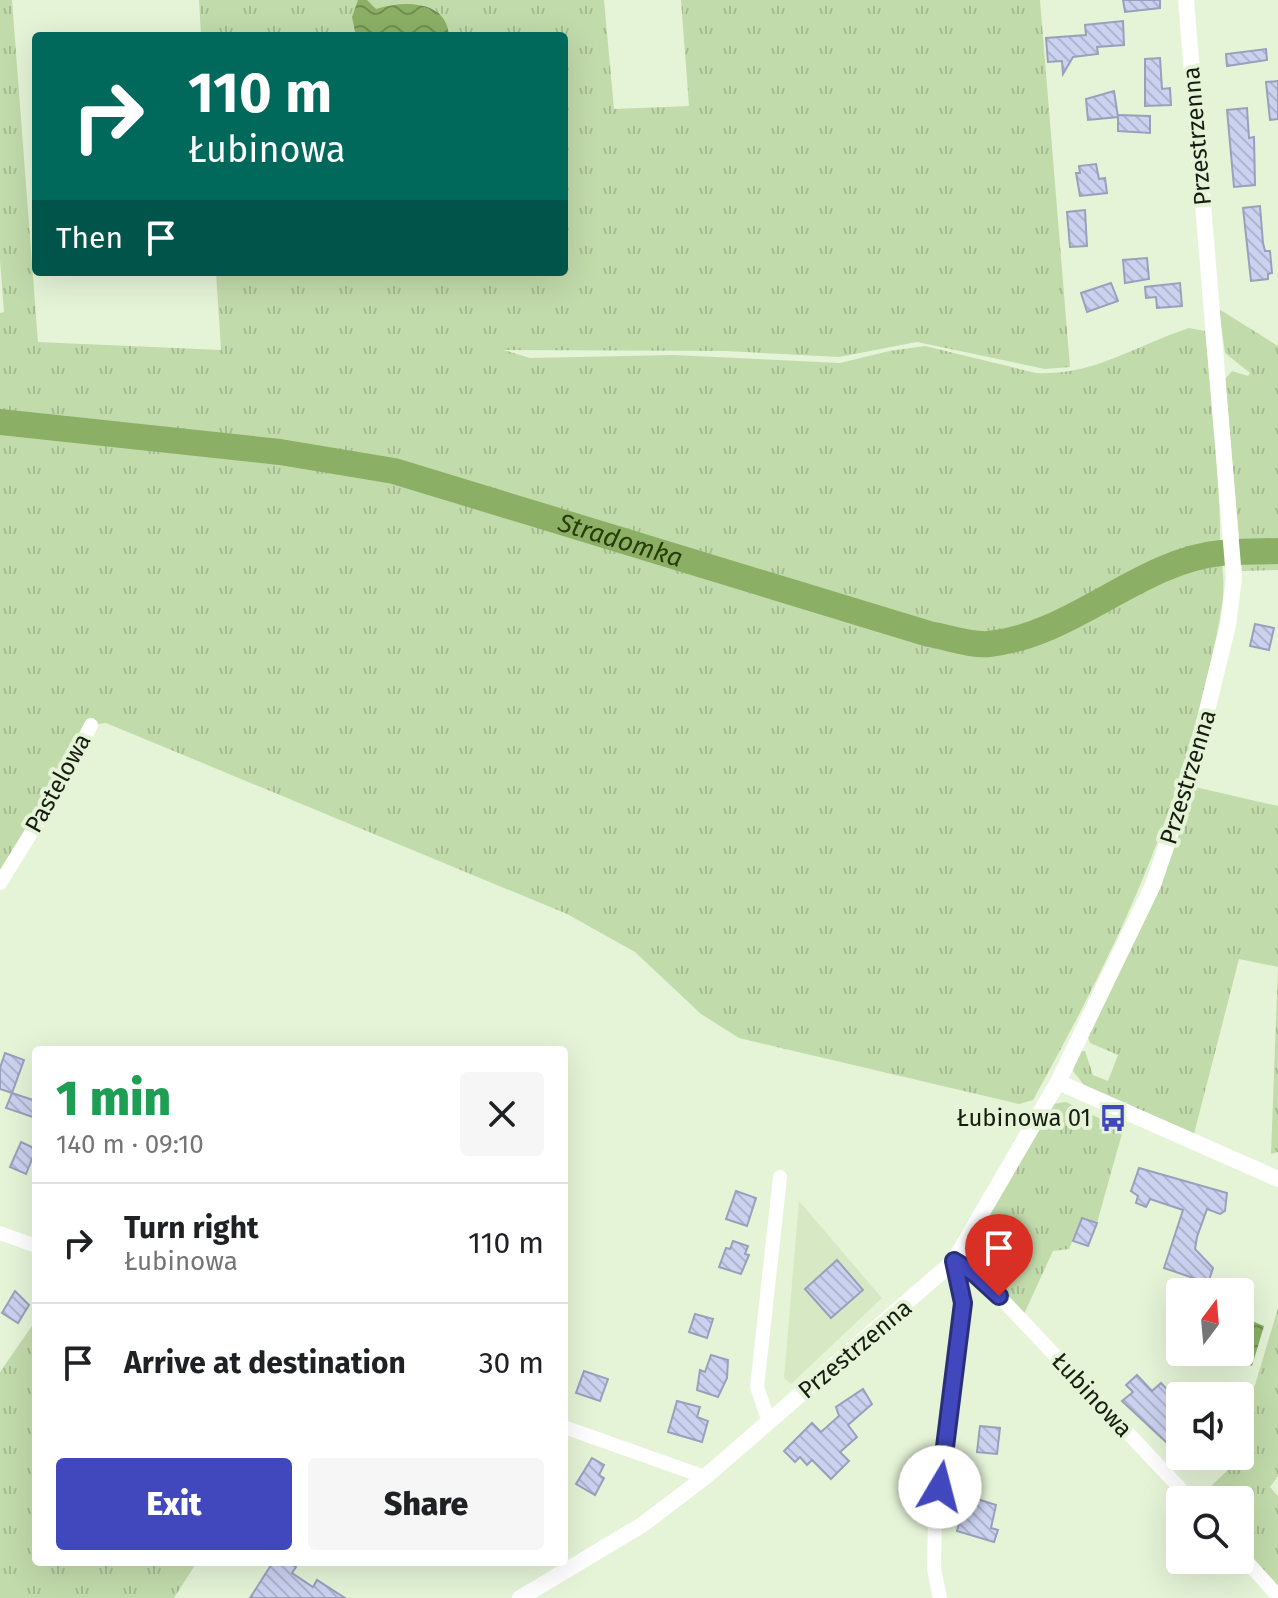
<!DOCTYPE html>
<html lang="en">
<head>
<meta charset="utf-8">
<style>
  :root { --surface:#fff; --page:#f6f6f6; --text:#202124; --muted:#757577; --line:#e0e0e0; --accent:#4148bd }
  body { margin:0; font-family:"Fira Sans",sans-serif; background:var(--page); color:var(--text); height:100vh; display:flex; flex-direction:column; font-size:30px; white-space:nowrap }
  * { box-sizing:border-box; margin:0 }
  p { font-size:26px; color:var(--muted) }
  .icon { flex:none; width:44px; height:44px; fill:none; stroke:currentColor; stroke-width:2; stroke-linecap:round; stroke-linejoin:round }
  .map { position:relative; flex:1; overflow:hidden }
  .side { position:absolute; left:32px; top:1046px; width:536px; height:520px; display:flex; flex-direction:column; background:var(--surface); border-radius:8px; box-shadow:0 8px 32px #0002 }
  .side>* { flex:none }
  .top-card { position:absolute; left:32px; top:32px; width:536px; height:244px; border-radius:8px; box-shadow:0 8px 32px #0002; background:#00695c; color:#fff; overflow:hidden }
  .needle { width:52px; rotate:16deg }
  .fabs { position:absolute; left:1166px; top:1278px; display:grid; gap:16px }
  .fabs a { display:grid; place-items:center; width:88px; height:88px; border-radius:8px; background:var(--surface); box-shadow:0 8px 32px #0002; font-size:40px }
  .pin { position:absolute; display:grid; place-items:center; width:68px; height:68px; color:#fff; margin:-82px -34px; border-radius:50% 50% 50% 0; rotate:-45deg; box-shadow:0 0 8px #0007 }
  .pin .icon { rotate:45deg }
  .me { position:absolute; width:88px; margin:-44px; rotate:8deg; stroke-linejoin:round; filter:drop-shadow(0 0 6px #0008) }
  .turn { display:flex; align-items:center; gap:28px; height:168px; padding:0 24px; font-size:36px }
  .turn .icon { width:104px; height:104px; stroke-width:2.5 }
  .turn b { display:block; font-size:56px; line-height:68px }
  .then { display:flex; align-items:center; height:76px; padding:0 24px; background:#0003; gap:16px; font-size:30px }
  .round { display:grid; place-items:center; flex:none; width:84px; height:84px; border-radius:8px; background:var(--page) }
  .summary { display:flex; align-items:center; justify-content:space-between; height:136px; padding:0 24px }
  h1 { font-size:48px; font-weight:800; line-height:60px; color:#1e9e55 }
  .primary-button { display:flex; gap:16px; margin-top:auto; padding:16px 24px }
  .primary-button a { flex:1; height:92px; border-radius:8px; background:var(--accent); color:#fff; font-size:32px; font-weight:800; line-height:92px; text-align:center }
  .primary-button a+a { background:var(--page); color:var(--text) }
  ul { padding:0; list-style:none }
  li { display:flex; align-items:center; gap:24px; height:120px; padding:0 24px; border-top:2px solid var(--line) }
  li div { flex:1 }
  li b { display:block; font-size:30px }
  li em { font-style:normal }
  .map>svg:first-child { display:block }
  .built { fill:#d6e9c4 }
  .grass { fill:url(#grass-tufts) }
  .water { fill:url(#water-waves) }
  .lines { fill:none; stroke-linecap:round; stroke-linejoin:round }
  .river { stroke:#8bb065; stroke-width:26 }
  .building { fill:url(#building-back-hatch); stroke:#99a0bc; stroke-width:2 }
  .minor { stroke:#fff; stroke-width:14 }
  .tertiary { stroke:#fff; stroke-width:16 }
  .route-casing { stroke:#2a2f7b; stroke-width:20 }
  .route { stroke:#4148bd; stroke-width:14 }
  .labels { text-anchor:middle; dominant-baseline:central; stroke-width:8; stroke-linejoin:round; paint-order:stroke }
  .street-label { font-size:24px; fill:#171c12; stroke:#e5f4d7 }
  .poi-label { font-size:24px; fill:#171c12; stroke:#e5f4d7; text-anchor:end }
  .water-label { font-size:26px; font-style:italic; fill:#273e06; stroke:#e5f4d7 }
</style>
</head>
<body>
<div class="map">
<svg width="1278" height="1598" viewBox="0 0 1278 1598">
  <defs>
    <pattern id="grass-tufts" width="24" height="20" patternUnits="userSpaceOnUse" patternTransform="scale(2)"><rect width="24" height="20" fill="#c2dbab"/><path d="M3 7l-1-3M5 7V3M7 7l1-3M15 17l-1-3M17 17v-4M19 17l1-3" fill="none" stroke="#a6bb92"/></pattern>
    <pattern id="water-waves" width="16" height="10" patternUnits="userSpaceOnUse" patternTransform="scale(2)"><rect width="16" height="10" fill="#8bb065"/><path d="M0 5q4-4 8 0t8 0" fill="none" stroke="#718e52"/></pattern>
    <pattern id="building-back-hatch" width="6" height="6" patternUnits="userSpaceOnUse" patternTransform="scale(2)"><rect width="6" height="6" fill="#cbd2f0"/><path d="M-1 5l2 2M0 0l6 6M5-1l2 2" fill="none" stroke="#aeb4cd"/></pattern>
  </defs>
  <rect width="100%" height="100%" fill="#e5f4d7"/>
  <polygon class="built" points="799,1201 882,1298 791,1384 784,1378"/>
  <g class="grass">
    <path d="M0 0H12L38 342 221 350 216 272H564V36H201L199 0H604L614 109 689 106 681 0H1040L1070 367 1045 369 917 342 839 357 726 351 504 350 530 358 673 355 840 363 889 351 925 346 1036 373C1094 376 1136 345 1189 328L1205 331C1212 397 1219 464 1220 531 1220 554 1225 574 1223 597 1219 631 1210 664 1202 698 1167 845 1106 968 1033 1100L1019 1104 739 1038 701 1014 635 952 567 914 106 723 91 725 0 883V313L4 312 0 260Z"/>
    <polygon points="1219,309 1278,346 1278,570 1242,571 1225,379 1232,371 1248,376 1250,373 1225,353"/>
    <polygon points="1195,787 1278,806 1278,1152 1271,1154 1278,967 1239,959 1194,1134 1084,1085 1073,1071 1078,1051 1085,1051 1093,1075 1108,1081 1118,1055 1090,1043 1087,1035 1159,890"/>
    <polygon points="1066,1102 1123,1130 1097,1223 1082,1218 1069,1249 1053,1251 1024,1314 974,1259 975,1239 1053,1104"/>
    <polygon points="1278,1308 1278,1476 1270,1487 1278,1496 1278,1590 1240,1548 1240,1500 1197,1500 1241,1457 1240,1411 1255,1385"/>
    <polygon points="36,1320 36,1562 197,1562 174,1598 0,1598 0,1372"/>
  </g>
  <g class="water">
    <path d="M358 0H367L376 9C404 0 447 0 449 36H356L352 17Z"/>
    <polygon points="1240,1316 1264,1326 1252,1366 1221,1352 1240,1352"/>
  </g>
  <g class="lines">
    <g class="river">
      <path id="s1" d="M0 422 280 452 394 471 929 634C947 637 971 646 989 644 1074 635 1139 561 1221 553"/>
      <polyline points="1231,552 1278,551"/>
    </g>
  </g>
  <g class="building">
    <polygon points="1123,0 1160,0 1160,8 1125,12"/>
    <polygon points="1123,21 1124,45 1097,47 1098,54 1073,57 1063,74 1062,61 1048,62 1046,38 1086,35 1085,25"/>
    <polygon points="1266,49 1267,60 1227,66 1226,54"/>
    <polygon points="1160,58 1162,89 1170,88 1171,105 1145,106 1145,59"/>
    <polygon points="1278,81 1278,119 1270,120 1266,82"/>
    <polygon points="1114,91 1118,117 1088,120 1086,99"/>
    <polygon points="1247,108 1249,138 1254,137 1255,185 1234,187 1227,110"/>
    <polygon points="1118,115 1150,116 1150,133 1118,131"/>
    <polygon points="1096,164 1099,179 1105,178 1107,193 1080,196 1076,173 1080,173 1079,166"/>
    <polygon points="1260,206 1263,243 1265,251 1270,251 1272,273 1268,274 1268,279 1251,281 1243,208"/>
    <polygon points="1085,210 1087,246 1070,247 1067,212"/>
    <polygon points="1147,258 1149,279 1125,283 1123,260"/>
    <polygon points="1111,283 1118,301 1087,312 1081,293"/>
    <polygon points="1180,283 1182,306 1157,308 1156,297 1146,298 1145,287"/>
    <polygon points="1255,624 1274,628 1269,650 1250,646"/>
    <polygon points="5,1053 24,1060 12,1093 0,1089 0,1068"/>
    <polygon points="12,1093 36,1101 36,1118 6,1108"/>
    <polygon points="21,1142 36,1149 26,1174 10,1167"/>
    <polygon points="1139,1168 1227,1193 1225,1211 1220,1214 1207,1209 1197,1237 1195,1249 1213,1268 1208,1283 1164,1268 1183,1210 1150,1199 1146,1207 1136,1203 1138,1196 1131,1191"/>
    <polygon points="736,1191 756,1198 747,1226 726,1219"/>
    <polygon points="1082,1218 1097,1223 1088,1246 1073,1241"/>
    <polygon points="733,1241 748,1246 745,1254 749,1255 741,1274 719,1267 726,1248 730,1249"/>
    <polygon points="837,1260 863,1290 831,1318 805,1289"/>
    <polygon points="15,1291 29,1305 18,1323 2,1313"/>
    <polygon points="695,1314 713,1319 707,1338 689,1332"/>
    <polygon points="711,1355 728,1360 727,1378 718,1397 697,1390 700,1370 705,1372"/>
    <polygon points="584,1371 608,1379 600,1401 576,1393"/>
    <polygon points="1137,1375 1152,1391 1161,1383 1176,1399 1170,1405 1180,1416 1180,1433 1168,1444 1122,1401 1133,1392 1126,1385"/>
    <polygon points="863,1389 872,1404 848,1425 857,1437 840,1452 849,1461 831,1479 812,1460 807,1465 800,1457 795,1462 784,1451 812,1423 821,1432 839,1416 836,1407"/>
    <polygon points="677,1401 700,1407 697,1417 708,1421 702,1442 668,1432"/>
    <polygon points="980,1426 1000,1428 997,1454 977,1452"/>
    <polygon points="592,1458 604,1465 599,1475 604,1478 595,1495 576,1484"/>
    <polygon points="974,1498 996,1505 991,1528 998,1530 994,1542 957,1531 962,1513 971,1508"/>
    <polygon points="273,1562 288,1562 296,1567 292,1573 313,1587 317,1580 345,1598 250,1598"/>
  </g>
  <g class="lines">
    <g class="minor">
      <polyline points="0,883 64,780 91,725"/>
      <polyline points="0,1233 36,1246"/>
      <polyline points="954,1261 974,1273 999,1296 1191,1500"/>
      <polyline points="769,1422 757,1387 780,1177"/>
      <polyline points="564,1427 705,1477"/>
      <polyline points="1240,1554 1278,1596"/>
      <polyline points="940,1598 934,1569 935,1517 963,1303 954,1261"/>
    </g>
    <g class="tertiary">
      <polyline points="1058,1082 1278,1179"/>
      <polyline points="520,1598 642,1525 705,1477 954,1261 1058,1082 1153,885 1193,768 1228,625 1234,578 1186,0"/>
    </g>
  </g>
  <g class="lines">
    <g class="route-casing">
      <polyline id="route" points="940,1487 963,1303 954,1261 974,1273 999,1296"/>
    </g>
    <use href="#route" class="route"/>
  </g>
  <defs>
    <g id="bus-bare" transform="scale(2.16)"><path d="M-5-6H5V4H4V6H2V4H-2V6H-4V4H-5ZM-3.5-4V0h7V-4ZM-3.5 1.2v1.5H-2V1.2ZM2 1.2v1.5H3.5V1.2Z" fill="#4148bd" stroke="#e5f4d7" stroke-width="2.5" paint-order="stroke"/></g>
  </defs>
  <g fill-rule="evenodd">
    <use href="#bus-bare" x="1113" y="1118"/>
  </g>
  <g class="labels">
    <g class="street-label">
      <text transform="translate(1197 136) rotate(-95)">Przestrzenna</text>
      <text transform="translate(1188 777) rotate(-73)">Przestrzenna</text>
      <text transform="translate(58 783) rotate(-61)">Pastelowa</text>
      <text transform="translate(855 1349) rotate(-40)">Przestrzenna</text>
      <text transform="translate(1092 1395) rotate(47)">Łubinowa</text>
    </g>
    <g class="poi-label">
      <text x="1091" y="1118">Łubinowa 01</text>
    </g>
    <g class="water-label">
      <text stroke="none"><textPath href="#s1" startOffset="634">Stradomka</textPath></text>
    </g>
  </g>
</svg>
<div class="fabs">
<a><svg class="needle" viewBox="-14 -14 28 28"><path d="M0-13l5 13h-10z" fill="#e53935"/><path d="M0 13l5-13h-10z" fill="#757577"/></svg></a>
<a><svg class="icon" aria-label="sound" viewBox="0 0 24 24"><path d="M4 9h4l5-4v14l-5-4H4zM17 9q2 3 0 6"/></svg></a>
<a><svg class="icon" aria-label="search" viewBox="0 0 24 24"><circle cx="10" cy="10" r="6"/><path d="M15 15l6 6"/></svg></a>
</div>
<div class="pin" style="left:999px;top:1296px;background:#d93025"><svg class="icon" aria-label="arrive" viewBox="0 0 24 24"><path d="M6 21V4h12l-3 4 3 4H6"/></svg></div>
<svg class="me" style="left:940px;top:1487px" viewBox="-20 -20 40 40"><circle r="19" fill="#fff"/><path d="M0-13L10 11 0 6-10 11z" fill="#4148bd"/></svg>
<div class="top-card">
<div class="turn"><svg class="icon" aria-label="right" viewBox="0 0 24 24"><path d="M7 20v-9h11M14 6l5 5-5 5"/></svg><div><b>110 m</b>Łubinowa</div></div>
<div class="then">Then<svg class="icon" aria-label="arrive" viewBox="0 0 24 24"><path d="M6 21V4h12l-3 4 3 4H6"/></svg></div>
</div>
<section class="side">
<div class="summary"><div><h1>1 min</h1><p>140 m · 09:10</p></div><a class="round"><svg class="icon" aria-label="close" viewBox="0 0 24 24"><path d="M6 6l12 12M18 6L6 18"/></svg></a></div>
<ul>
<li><svg class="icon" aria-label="right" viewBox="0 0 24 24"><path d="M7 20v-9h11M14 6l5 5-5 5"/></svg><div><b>Turn right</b><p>Łubinowa</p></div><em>110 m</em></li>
<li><svg class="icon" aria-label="arrive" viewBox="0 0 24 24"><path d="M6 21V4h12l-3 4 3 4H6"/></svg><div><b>Arrive at destination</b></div><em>30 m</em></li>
</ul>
<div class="primary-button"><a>Exit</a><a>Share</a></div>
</section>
</div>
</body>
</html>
